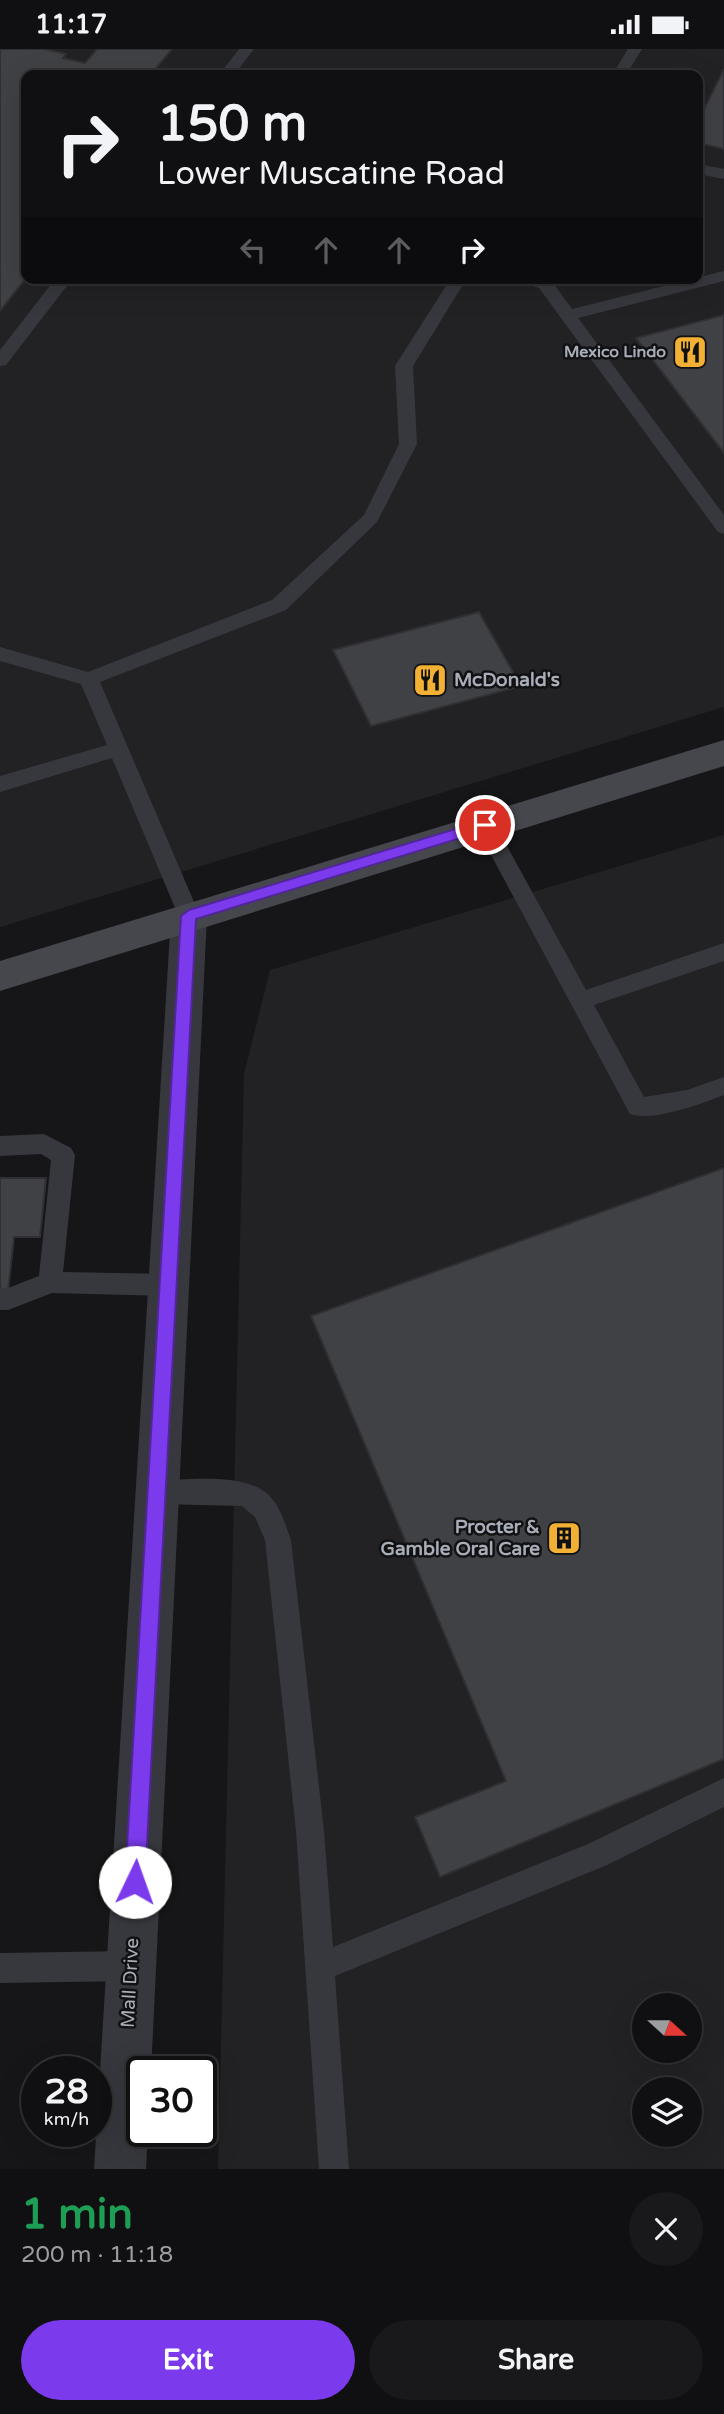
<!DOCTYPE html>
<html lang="en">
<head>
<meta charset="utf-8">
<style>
  :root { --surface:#101012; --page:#19191b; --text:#f1f3f6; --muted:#9c9d9f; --line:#303032; --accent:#7c3aed }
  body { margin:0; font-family:"Varela Round",sans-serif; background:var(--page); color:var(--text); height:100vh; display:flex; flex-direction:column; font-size:26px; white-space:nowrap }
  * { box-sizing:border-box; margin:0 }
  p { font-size:23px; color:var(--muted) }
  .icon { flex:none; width:38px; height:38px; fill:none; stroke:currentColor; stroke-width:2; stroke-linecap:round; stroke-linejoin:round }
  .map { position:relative; height:2120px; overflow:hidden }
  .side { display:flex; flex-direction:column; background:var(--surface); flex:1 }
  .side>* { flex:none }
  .banner { position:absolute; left:21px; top:21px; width:682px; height:214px; border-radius:14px; box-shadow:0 7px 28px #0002,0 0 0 2px var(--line); background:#101012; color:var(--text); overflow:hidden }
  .needle { width:46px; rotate:111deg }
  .buttons { position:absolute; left:632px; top:1944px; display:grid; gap:14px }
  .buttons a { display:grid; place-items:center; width:70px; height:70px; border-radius:50%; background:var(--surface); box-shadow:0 7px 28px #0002,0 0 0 2px var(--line); font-size:35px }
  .speed { position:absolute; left:21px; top:2007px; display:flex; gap:14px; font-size:35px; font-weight:700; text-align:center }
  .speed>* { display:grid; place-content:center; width:91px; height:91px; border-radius:50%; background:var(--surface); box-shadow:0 7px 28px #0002,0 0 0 2px var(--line); line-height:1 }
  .speed small { font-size:18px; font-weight:400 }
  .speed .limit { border:4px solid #111; border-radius:10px; background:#fff; color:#111 }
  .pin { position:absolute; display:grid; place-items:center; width:60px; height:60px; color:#fff; margin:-30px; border:4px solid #fff; border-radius:50%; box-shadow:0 2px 7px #0007 }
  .me { position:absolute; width:77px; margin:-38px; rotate:3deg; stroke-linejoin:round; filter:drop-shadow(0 0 5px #0008) }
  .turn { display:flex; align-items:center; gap:24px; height:147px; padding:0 21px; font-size:32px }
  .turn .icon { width:91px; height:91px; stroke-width:2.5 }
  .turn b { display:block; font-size:49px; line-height:60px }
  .lanes { display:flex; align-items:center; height:66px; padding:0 21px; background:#0003; justify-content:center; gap:35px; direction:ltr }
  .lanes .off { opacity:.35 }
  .round { display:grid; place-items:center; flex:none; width:74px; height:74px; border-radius:37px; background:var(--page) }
  .headline { display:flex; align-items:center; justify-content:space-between; height:119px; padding:0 21px }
  h1 { font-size:42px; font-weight:700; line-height:52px; color:#1e9e55 }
  .button { display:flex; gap:14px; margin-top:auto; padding:14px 21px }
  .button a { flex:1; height:80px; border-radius:42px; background:var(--accent); color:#fff; font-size:28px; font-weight:700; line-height:80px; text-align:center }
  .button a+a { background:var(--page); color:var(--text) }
  .status { display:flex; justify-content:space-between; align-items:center; height:49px; padding:0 35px; background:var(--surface); direction:ltr }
  .status svg { height:19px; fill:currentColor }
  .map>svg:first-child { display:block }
  .built { fill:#222225; fill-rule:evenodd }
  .building { fill:#404145; stroke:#303034; stroke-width:2 }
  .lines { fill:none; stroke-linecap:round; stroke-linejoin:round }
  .service { fill:#37383d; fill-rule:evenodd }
  .minor { fill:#37383d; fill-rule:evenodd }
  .secondary { fill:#45474d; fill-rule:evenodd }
  .route { fill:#7c3aed; stroke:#51269a; stroke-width:2 }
  .labels { text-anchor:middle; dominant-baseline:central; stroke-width:5; stroke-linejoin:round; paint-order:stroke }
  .far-poi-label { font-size:16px; font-weight:bold; fill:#a8adb8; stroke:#111113; text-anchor:end }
  .poi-label { font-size:19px; font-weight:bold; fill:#a8adb8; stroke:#111113; text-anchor:start }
  .street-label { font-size:19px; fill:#a8adb8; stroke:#111113 }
</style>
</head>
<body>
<div class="status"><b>11:17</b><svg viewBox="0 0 49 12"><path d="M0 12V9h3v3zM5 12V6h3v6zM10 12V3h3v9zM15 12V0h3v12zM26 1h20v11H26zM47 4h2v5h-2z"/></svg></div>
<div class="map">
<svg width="724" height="2120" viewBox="0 0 724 2120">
  <rect width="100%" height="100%" fill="#161618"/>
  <g class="built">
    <path d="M0 0H724V658L0 878ZM26 26H698V229H26Z"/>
    <path d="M724 786V2120H218L244 1025 270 921ZM644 1956H690V2002H644ZM644 2040H690V2086H644Z"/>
  </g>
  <g class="building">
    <polygon points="0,0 44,0 66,5 63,9 85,14 97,0 172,0 153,23 170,26 26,26 26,229 0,262"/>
    <polygon points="724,20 724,100 698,94 698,72"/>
    <polygon points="724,266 724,404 636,289"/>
    <polygon points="479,563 521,637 371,677 333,601"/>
    <polygon points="724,1119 724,1710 440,1828 415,1768 506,1732 311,1267"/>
    <polygon points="0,1129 46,1129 40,1188 14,1188 8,1242 0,1242"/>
  </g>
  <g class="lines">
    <g class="service">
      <polygon points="239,0 254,0 234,26 219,26"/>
      <polygon points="628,0 642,0 626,26 612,26"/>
      <polygon points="698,115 724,120 724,130 698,125"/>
      <polygon points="724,222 724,232 578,269 724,466 724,485 718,483 539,239 519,233 517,229 551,231 572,260"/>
      <polygon points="56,229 73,229 6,316 0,317 0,301"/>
      <polygon points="451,229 467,229 413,317 417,395 377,473 286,561 100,633 200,867 197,873 189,875 181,873 112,709 0,743 0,727 107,696 81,635 0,612 0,598 88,623 272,551 364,466 399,395 395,317"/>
      <path d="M485 768 492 770 586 941 724 894V912L594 956 644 1048 687 1041 724 1028V1046C700 1055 654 1073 630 1065L475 776 478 770Z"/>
      <polygon points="44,1085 71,1099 75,1106 63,1223 169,1225 178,1228 181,1236 178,1244 169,1247 52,1244 8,1261 0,1261 0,1239 8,1239 39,1227 51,1111 41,1105 0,1107 0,1087"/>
      <path d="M158 1431C189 1431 253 1422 273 1451 282 1462 286 1478 291 1491L324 1782 333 1898 588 1795 724 1729V1758L607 1816 335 1927 349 2120H319L296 1782 265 1491 255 1468 242 1457 158 1455 149 1452 145 1443 149 1434Z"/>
      <polygon points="131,1902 141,1907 146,1917 141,1927 131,1932 0,1934 0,1904"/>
    </g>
    <polygon class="minor" points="189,853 202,857 207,867 151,2023 142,2023 142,2082 148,2082 146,2120 94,2120 171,867 176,857"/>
    <polygon class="secondary" points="724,691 724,717 0,942 0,912"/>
  </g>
  <polygon class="route" points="485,771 492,776 490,780 196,870 145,1833 143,1840 135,1843 128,1840 125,1833 181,867 189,861"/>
  <defs>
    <g id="restaurant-square" transform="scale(1.75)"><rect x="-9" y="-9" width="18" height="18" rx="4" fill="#f2b134" stroke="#111113"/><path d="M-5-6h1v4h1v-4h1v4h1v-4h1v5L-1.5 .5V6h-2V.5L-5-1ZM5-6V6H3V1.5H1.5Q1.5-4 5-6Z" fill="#111"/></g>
    <g id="building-square" transform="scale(1.75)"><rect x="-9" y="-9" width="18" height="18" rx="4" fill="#f2b134" stroke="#111113"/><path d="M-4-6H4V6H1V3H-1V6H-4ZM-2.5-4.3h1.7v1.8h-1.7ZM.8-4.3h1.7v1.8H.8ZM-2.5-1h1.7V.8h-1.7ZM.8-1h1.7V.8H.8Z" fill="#111"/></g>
  </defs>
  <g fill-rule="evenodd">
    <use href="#restaurant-square" x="690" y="303"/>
    <use href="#restaurant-square" x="430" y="631"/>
    <use href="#building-square" x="564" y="1489"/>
  </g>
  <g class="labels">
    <g class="far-poi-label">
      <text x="666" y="303">Mexico Lindo</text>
    </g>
    <g class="poi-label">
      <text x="454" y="631">McDonald's</text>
      <text x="540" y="1478" text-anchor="end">Procter &amp;<tspan x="540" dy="22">Gamble Oral Care</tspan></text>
    </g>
    <g class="street-label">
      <text transform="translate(130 1934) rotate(-87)">Mall Drive</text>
    </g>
  </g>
</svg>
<div class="buttons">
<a><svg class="needle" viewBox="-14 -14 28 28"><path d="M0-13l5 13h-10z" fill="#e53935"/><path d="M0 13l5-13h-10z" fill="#9c9d9f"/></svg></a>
<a><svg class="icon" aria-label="layers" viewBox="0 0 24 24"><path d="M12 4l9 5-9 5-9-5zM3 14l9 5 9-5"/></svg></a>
</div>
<div class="speed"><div>28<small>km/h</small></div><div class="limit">30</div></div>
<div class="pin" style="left:485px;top:776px;background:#d93025"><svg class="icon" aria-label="arrive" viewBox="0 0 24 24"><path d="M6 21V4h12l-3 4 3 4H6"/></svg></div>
<svg class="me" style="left:135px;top:1833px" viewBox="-20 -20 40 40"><circle r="19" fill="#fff"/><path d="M0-13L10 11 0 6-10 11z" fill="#7c3aed"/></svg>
<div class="banner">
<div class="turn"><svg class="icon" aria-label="right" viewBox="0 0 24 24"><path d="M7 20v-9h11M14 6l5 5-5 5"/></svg><div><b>150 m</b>Lower Muscatine Road</div></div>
<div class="lanes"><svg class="icon off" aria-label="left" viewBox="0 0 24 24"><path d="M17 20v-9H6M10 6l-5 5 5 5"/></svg><svg class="icon off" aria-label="ahead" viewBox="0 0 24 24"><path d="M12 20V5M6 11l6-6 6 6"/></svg><svg class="icon off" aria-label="ahead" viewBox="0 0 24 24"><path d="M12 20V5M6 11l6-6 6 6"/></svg><svg class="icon" aria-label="right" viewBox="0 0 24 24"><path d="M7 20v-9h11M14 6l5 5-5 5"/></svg></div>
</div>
</div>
<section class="side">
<div class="headline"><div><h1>1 min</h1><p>200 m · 11:18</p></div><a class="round"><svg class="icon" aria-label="close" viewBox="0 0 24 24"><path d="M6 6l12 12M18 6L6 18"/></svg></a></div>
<div class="button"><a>Exit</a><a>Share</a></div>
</section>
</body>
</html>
